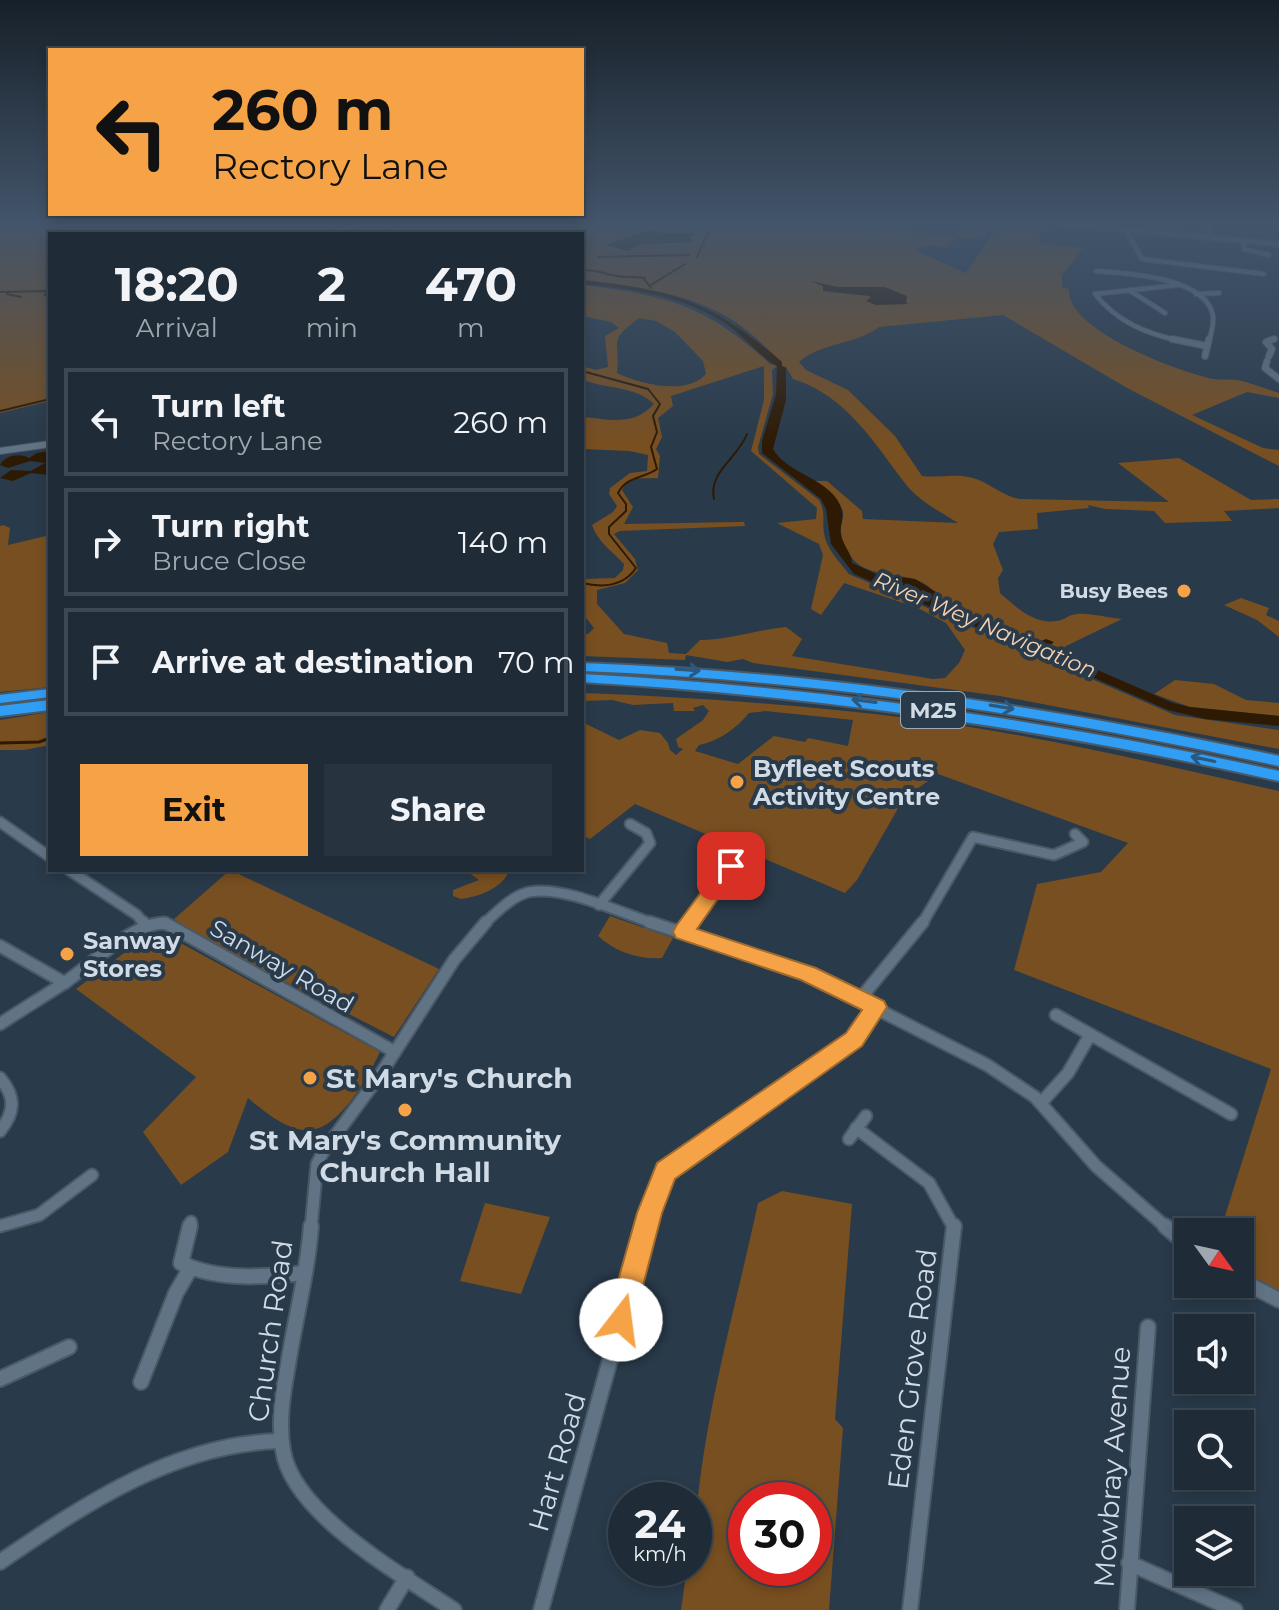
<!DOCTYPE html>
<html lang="en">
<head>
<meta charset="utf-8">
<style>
  :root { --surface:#1f2c38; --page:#273440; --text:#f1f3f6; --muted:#a1a7ae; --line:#3c4853; --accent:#f5a346 }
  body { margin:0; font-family:Montserrat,sans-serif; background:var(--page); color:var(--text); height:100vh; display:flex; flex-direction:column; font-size:30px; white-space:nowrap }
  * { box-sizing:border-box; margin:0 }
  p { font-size:26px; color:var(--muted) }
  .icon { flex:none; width:44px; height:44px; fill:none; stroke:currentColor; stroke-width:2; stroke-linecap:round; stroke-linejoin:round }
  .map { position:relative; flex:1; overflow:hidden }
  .details { position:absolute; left:48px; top:232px; width:536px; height:640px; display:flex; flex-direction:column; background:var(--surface); border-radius:0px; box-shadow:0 4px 12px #0003,0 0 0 2px var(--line) }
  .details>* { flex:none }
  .hud { position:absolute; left:48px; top:48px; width:536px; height:168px; border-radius:0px; box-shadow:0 4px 12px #0003,0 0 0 2px var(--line); background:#f5a346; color:#111; overflow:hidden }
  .needle { width:52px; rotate:123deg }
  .fabs { position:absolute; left:1174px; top:1218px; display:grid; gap:16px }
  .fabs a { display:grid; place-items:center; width:80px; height:80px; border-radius:0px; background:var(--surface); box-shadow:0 4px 12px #0003,0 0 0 2px var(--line); font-size:40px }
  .speed { position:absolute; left:608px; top:1482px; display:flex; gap:16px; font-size:40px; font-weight:700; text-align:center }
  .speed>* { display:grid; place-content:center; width:104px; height:104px; border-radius:50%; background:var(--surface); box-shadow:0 4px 12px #0003,0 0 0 2px var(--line); line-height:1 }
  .speed small { font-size:20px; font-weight:400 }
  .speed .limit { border:12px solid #d22; background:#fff; color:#111 }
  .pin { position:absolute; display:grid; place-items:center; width:68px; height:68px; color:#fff; margin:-34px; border-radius:16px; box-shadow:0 4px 12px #0006 }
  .me { position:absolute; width:88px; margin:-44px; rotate:15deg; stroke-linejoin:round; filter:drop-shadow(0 0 6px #0008) }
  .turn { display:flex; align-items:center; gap:28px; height:168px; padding:0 32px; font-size:36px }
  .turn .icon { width:104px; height:104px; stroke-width:2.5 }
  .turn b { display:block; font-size:56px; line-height:68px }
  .eta { display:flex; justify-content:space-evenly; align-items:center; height:136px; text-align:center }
  .eta b { font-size:48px; font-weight:700; line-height:56px }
  .primary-button { display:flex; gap:16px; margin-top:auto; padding:16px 32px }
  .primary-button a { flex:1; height:92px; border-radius:0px; background:var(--accent); color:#111; font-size:32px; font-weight:700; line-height:92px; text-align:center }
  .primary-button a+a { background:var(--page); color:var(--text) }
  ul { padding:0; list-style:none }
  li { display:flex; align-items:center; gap:24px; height:108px; margin:0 16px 12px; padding:0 16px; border:4px solid var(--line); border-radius:0px }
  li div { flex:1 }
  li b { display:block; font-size:30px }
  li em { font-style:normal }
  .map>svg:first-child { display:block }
  .green { fill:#784f20; fill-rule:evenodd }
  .water { fill:#2e1a03 }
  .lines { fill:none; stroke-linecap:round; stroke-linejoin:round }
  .stream-far1 { stroke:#2e1a03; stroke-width:2 }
  .stream { stroke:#2e1a03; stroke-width:3 }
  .street-far4-casing { stroke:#4a5966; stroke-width:6 }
  .street-far3-casing { stroke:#4a5966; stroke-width:8 }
  .street-far2-casing { stroke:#4a5966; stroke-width:13 }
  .street-far1-casing { stroke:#4a5966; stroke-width:15 }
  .street-casing { stroke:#4a5966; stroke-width:18 }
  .secondary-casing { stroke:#4a5966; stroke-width:4 }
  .highway-casing { stroke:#4a5966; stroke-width:4 }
  .street-far4 { stroke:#617486; stroke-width:4 }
  .street-far3 { stroke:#617486; stroke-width:6 }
  .street-far2 { stroke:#617486; stroke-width:9 }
  .street-far1 { stroke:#617486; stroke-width:11 }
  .street { stroke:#617486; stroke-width:14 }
  .secondary { fill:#617486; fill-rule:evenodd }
  .highway { fill:#319ef6; fill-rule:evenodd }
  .oneway { stroke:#2b587e }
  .route { fill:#f5a346; stroke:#9f6a2e; stroke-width:2 }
  .poi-dot { fill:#f5a346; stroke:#293a4a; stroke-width:3 }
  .labels { text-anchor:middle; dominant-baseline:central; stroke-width:8; stroke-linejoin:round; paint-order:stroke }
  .far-poi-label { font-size:20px; font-weight:bold; fill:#d0dbe5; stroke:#293a4a; text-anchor:end }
  .far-water-label { font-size:22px; font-style:italic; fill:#f5d1af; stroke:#293a4a }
  .shield { fill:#293a4a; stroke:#9eabb6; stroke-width:2 }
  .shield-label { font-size:22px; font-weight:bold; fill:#d0dbe5 }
  .poi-label { font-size:24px; font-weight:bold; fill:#d0dbe5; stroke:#293a4a; text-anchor:start }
  .street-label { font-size:24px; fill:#d0dbe5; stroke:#293a4a }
  .near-poi-label { font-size:28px; font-weight:bold; fill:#d0dbe5; stroke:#293a4a; text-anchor:start }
  .near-street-label { font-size:28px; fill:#d0dbe5; stroke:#293a4a }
</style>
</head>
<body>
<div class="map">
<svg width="1279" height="1610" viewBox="0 0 1279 1610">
  <rect width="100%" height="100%" fill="#293a4a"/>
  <g class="green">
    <polygon points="0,221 355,221 334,234 74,234 38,224"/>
    <path d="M359 221H844L867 231 880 227 958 237 970 221H992L994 223 981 240 958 237 944 248 931 245 914 250 966 273 1002 221 1046 224 1041 230 1038 243 1083 248 1062 275V287L1069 289C1065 330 1179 372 1213 379 1221 380 1230 379 1238 380 1252 383 1266 389 1279 393V398L1247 392 1192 415 1263 448 1279 450V466L1129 389 1003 315 879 327C856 345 821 342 799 362L806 370 848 390 895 436 922 476C940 478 955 473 973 478 990 483 1002 496 1020 499L1169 502 1118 463 1179 458 1251 500 1279 499V508L1224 511 1232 521 1165 523 1154 511 1105 509 1088 505 1089 508 1037 513 1038 529 999 532 993 544 1003 570 998 578 1000 593C1016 607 1036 627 1061 620 1065 619 1068 616 1072 615 1085 611 1107 618 1122 619L1066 646 1060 653 1048 647 1053 642 1046 640 1037 643 939 602C927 567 883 582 858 564 849 557 841 542 841 531 840 525 844 519 843 513 841 498 824 488 813 481H827L862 511 863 519 958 523C939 511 917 500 904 482 873 441 845 395 793 379L786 367 782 366V362C766 348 751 332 734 321 688 291 634 287 582 280V234H338Z"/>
    <polygon points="0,225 29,226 58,234 50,234 50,401 0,413"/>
    <path d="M582 285C665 295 707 305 770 364L777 366 772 370 773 394 758 447 759 454 819 500C826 512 822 520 824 533 826 549 840 562 849 574L1175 715 1279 730V749L1000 696 753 663 743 659 727 662 686 655 685 660 582 656V634H588L594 628 582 613V579L615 578 623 570 624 564C612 551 597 541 592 525L613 512 617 506 609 494 610 488 630 473 647 471 648 455 629 451 582 449V417C609 419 633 427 654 404 635 385 606 390 582 379V366L596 370 608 367 605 336 619 328 611 322 582 316ZM639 318 656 321 675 332 703 361 706 374C687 396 640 384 617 373 621 339 606 343 639 318ZM764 366V400L751 451 817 508 816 519 777 523 819 544 823 555 811 609 821 615 844 583 918 608 946 623 965 650 959 663 945 678 933 679 792 656 802 639 786 627C756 630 730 640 700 640L686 654 669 653 667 643 624 634 597 604V590L625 583 638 570 635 559 614 534 620 531 745 526 744 522H739L624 524 633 507 622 490C630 475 643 479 658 478L660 456 656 449 662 437 658 418 673 406 671 396Z"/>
    <polygon points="3,525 10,528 8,545 50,535 50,687 0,692 0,526"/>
    <polygon points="1241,598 1269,608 1266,615 1279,621 1279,637 1257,620 1224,605"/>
    <polygon points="1175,680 1214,684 1246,700 1279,703 1279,716 1190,707 1154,694"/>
    <path d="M582 693C693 697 805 705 915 719 1038 735 1159 764 1279 791V1295L1240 1273V1232H1220L1271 1069 1014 970 1037 884 1101 872 1128 843 938 774 904 798 857 880 845 893 635 804 590 839 582 835V722L619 740 640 730 660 733 668 743 670 750 676 755 683 749 678 747 676 739 703 720 709 711 703 705 693 708 695 711H674L673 703 633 705 612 700 585 701 582 704ZM765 711 853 720 848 746 808 738 805 742 774 736 738 764 695 751 699 745C719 741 736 729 749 713Z"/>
    <polygon points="50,712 50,745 24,750 0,750 0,720"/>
    <polygon points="230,870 439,969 394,1037 203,940 174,919"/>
    <path d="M465 870H509C504 888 478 897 461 899L453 896V890L479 880Z"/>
    <path d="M610 916 673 938 662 958C640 960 615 952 598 936Z"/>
    <path d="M152 932 166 935 380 1052C368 1077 337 1135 303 1130 284 1128 262 1110 248 1098L228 1152 181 1185 143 1132 196 1077 76 989Z"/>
    <path d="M782 1191 852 1204 835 1419 843 1428 829 1610H681L687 1568H694C694 1447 733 1321 758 1203ZM746 1500H814V1568H746Z"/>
    <polygon points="485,1203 550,1217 521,1294 460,1281"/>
  </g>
  <g class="water">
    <path d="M650 229 661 233H696L690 238 693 242C680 244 651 242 639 245 635 246 631 250 627 251L606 245Z"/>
    <path d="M582 280C672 289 713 302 782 362V366L786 368V400L773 449C787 475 835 479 842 511 844 520 839 527 841 535 843 545 852 554 852 563L876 574 915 579 936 592 939 602 1037 643 1046 639 1054 642 1048 647 1054 651 1173 703 1190 707 1279 716V726L1205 719 1168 710 854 574 831 544 826 509 821 499 762 453V441L776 394 777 366C759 356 743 335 725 323 682 295 631 289 582 284Z"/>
    <polygon points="811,281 838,287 885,287 907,296 906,303 909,304 876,305 866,301 871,297 869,296 823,291 823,286"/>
    <path d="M50 451V461L46 463H50V475L31 473 13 481 0 478 11 470 31 471 45 463 30 461 8 468 0 465C5 455 20 453 29 458L37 453Z"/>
  </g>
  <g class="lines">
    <g class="stream-far1">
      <polyline points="494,224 503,221"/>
      <polyline points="394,225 405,221"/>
      <polyline points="328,234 347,221"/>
      <polyline points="381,234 390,226"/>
      <polyline points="598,257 689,255"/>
      <polyline points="697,257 711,226 710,221"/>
      <path d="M582 270C602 269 610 278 631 277"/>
      <polyline points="633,277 645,278"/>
      <polyline points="644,279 651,288"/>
      <polyline points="651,285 685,264"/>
      <polyline points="0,292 47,291 45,295 50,296"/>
      <polyline points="7,294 21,297"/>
      <path d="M582 371 648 389 660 404 653 416 657 432 651 447 657 469C643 479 627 476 618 493L626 504V511L609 527V534L636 568C623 587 603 588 582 583"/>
      <polyline points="0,411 50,399"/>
      <path d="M714 499C708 472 738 458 747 434"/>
    </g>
    <polyline class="stream" points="0,743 39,742 50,738"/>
    <g class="street-far4-casing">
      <g id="street-far4">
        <polyline points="1206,221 1212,237"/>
        <polyline points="1078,227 1084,221"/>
        <polyline points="1126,230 1142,259 1264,274"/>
        <polyline points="1154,231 1154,224 1164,221"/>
        <polyline points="337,234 357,221"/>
        <polyline points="1243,240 1244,249 1269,255"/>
        <path d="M1096 271C1126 273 1207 277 1213 316 1214 325 1211 334 1209 341"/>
        <path d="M1178 285 1095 294C1117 322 1147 334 1181 341"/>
        <polyline points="1129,290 1165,313"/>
        <polyline points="1196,294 1219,293"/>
        <polyline points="1268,341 1275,339"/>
      </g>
    </g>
    <g class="street-far3-casing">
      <g id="street-far3">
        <polyline points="1172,339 1207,346"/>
        <polyline points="1205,356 1209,339"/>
        <polyline points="1269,356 1272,349 1266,342 1274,339"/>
        <polyline points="1267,361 1265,368 1279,379"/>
        <polyline points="0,451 50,444"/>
      </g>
    </g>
    <g class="street-far2-casing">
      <g id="street-far2">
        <polyline points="0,822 50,857"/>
        <polyline points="710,857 743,872"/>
        <polyline points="69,870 137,915 144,924"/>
        <polyline points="599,905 650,843 646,833 630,824"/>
        <polyline points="154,924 167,924"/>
        <path d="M484 924C497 912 512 896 529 892 563 885 621 913 655 924"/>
        <polyline points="689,924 731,866"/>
        <polyline points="922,924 973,837 1054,855 1083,842 1075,834"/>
      </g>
    </g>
    <g class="street-far1-casing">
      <g id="street-far1">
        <polyline points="143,922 146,926"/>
        <polyline points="649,922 808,974 987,1065 1035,1097 1096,1166 1167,1228"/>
        <polyline points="683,932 690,922"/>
        <polyline points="0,946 65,983"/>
        <polyline points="860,999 923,922"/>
        <polyline points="1056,1015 1231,1114"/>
        <path d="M0 1024C21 1010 43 997 64 983 91 965 132 923 165 923L395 1052"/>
        <path d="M0 1078C16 1097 15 1112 0 1131"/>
        <polyline points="1041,1103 1068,1073 1090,1035"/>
        <polyline points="856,1128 929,1183 954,1228"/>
        <polyline points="849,1139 866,1116"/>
        <polyline points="0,1226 39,1215 92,1175"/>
        <polyline points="190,1228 191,1222"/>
        <polyline points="311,1228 317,1164 323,1152 380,1075 454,960 486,922"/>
        <polyline points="646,1228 659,1182 671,1165 854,1040 877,1007"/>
      </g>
    </g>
    <g class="street-casing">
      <g id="street">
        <path d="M190 1226 181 1263C218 1281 265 1277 305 1273"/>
        <path d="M311 1226C308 1273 295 1318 288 1365 283 1392 278 1423 283 1450 292 1514 404 1576 454 1610"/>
        <polyline points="1165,1226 1188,1246"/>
        <polyline points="1240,1280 1279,1300"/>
        <polyline points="0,1379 69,1347"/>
        <polyline points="141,1382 176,1293 190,1269"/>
        <path d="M0 1562C85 1504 175 1443 281 1441"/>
        <polyline points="1129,1563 1235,1610"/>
        <polyline points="387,1610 407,1577"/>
        <polyline points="541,1610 647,1226"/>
        <polyline points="910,1610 954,1226"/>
        <polyline points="1127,1610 1148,1327"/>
      </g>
    </g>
    <g class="secondary-casing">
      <polygon id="secondary" points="1028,221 1043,221 1279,242 1279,246"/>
    </g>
    <g class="highway-casing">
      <g id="highway">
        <path d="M582 663C820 672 1046 706 1279 756V766C1045 715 822 680 582 671Z"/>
        <path d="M582 674C818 687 1049 720 1279 771V781C1047 729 819 696 582 682Z"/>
        <polygon points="50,689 50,697 0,703 0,695"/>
        <polygon points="50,700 50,710 0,716 0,706"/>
      </g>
    </g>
    <use href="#street-far4" class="street-far4"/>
    <use href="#street-far3" class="street-far3"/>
    <use href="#street-far2" class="street-far2"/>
    <use href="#street-far1" class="street-far1"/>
    <use href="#street" class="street"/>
    <use href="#secondary" class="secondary"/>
    <use href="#highway" class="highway"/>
  </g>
  <defs><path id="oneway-shaft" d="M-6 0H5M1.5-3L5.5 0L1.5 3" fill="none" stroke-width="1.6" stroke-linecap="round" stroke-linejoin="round" transform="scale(2)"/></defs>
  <g class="oneway">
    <use href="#oneway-shaft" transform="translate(688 670) rotate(4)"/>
    <use href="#oneway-shaft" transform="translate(864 701) rotate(-173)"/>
    <use href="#oneway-shaft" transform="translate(1002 707) rotate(9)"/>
    <use href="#oneway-shaft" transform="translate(1203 759) rotate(-168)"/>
  </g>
  <linearGradient id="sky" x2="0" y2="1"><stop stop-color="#172029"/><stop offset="0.5" stop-color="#43556b"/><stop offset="1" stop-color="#43556b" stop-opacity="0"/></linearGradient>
  <rect width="1279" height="446" fill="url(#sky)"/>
  <polygon class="route" points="731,859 741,866 697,929 816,968 884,1001 887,1007 862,1046 675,1179 662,1213 634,1320 630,1330 621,1334 611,1330 607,1320 637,1213 657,1163 846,1033 862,1010 801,980 676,938 673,932 676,926 724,861"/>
  <g class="poi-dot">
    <circle cx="1184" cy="591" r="8"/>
    <circle cx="737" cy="782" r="8"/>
    <circle cx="67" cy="954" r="8"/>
    <circle cx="310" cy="1078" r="8"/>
    <circle cx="405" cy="1110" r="8"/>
  </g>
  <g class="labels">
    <g class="far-poi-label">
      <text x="1168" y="591">Busy Bees</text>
    </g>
    <g class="far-water-label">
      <text transform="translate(985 625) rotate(23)">River Wey Navigation</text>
    </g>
    <rect class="shield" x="901" y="692" width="64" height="36" rx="6"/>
    <g class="shield-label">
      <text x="933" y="710">M25</text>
    </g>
    <g class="poi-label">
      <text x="753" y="768">Byfleet Scouts<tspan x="753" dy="28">Activity Centre</tspan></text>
      <text x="83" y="940">Sanway<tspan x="83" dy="28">Stores</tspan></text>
    </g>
    <g class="street-label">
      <text transform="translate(282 966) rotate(30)">Sanway Road</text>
    </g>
    <g class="near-poi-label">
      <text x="326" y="1078">St Mary's Church</text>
      <text x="405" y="1140" text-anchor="middle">St Mary's Community<tspan x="405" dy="32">Church Hall</tspan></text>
    </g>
    <g class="near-street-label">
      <text transform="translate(270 1331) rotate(-82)">Church Road</text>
      <text transform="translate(912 1369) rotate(-83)">Eden Grove Road</text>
      <text transform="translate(557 1462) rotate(-74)">Hart Road</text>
      <text transform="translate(1112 1467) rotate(-86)">Mowbray Avenue</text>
    </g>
  </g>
</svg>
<div class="fabs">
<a><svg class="needle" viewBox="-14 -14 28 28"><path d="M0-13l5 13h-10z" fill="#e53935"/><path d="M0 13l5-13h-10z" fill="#a1a7ae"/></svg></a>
<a><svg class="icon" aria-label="sound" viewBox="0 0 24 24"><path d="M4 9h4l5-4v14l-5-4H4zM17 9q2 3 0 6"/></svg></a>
<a><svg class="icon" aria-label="search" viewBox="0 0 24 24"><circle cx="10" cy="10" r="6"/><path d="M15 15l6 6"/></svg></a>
<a><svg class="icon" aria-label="layers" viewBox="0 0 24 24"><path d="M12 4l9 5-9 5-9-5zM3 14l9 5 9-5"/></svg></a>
</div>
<div class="speed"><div>24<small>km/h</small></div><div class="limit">30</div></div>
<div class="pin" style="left:731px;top:866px;background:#d93025"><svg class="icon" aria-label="arrive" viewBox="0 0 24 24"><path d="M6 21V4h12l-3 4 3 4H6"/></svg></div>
<svg class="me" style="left:621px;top:1320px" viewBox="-20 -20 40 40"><circle r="19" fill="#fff"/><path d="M0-13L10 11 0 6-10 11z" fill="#f5a346"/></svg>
<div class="hud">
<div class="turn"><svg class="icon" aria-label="left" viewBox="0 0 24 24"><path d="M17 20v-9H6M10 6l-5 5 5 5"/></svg><div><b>260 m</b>Rectory Lane</div></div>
</div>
<section class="details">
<div class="eta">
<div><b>18:20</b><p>Arrival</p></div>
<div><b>2</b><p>min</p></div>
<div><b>470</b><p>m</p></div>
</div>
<ul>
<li><svg class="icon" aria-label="left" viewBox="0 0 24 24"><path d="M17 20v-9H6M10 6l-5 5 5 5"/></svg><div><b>Turn left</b><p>Rectory Lane</p></div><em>260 m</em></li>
<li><svg class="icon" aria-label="right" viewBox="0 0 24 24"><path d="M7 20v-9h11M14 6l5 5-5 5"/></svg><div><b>Turn right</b><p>Bruce Close</p></div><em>140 m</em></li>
<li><svg class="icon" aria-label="arrive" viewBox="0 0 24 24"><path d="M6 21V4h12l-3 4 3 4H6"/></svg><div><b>Arrive at destination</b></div><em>70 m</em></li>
</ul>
<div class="primary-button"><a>Exit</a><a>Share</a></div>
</section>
</div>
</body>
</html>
